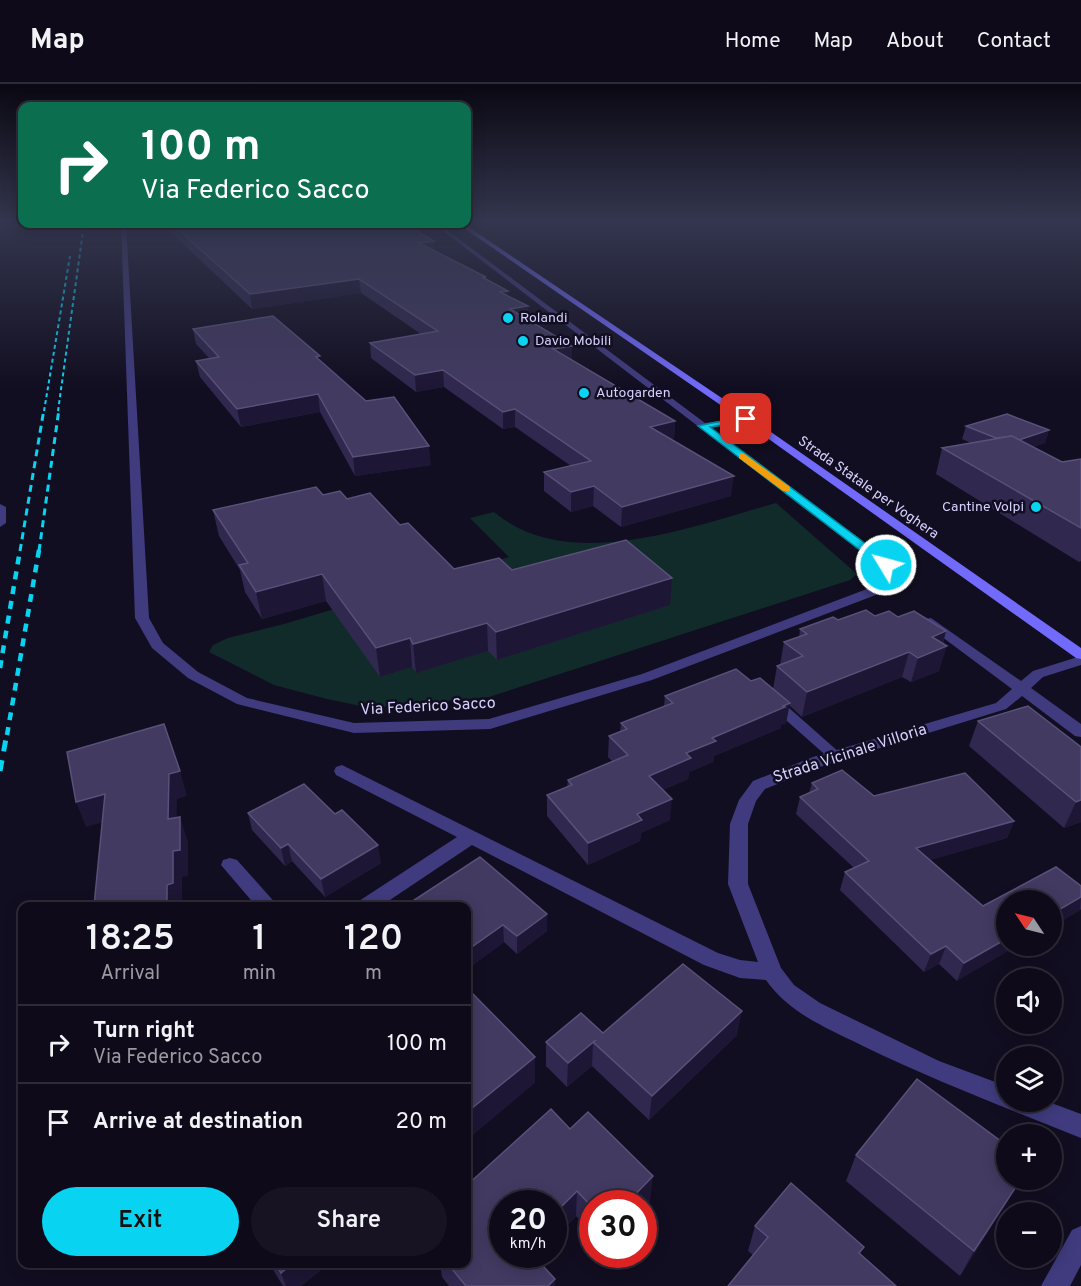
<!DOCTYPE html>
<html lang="en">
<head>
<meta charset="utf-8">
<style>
  :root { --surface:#0e0a19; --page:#171322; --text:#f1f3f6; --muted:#9b9aa2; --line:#2e2b38; --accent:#08d4f1 }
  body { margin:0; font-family:Overpass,sans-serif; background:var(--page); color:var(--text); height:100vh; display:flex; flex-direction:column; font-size:22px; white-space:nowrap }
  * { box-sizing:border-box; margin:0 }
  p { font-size:20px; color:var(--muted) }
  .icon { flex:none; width:33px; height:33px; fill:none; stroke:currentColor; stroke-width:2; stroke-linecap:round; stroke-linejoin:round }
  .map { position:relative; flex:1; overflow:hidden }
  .side { position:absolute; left:18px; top:818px; width:453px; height:366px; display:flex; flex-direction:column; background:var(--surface); border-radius:12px; box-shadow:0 3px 15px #0003,0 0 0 2px var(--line) }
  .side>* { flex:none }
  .guide { position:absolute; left:18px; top:18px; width:453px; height:126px; border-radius:12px; box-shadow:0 3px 15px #0003,0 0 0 2px var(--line); background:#0b6e4f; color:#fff; overflow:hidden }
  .needle { width:39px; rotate:305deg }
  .tools { position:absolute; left:996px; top:806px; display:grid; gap:12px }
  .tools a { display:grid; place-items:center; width:66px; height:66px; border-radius:50%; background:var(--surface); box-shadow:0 3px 15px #0003,0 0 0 2px var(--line); font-size:30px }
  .speed { position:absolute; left:489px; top:1106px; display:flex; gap:12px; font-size:30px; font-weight:700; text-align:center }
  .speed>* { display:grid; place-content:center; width:78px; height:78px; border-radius:50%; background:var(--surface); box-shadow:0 3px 15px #0003,0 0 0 2px var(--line); line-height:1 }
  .speed small { font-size:15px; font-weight:400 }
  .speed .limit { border:9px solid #d22; background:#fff; color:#111 }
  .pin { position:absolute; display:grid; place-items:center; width:51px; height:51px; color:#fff; margin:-26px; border-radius:12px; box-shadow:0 3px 9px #0006 }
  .me { position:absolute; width:66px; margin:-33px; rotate:307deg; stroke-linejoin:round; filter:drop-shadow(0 0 4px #0008) }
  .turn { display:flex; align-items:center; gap:21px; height:126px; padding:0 24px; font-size:27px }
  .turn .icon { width:78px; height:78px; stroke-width:2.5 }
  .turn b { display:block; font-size:42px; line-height:51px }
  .eta { display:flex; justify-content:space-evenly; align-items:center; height:102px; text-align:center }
  .eta b { font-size:36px; font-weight:600; line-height:42px }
  .cta { display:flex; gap:12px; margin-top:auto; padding:12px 24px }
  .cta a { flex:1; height:69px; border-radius:36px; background:var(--accent); color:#111; font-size:24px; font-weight:600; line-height:69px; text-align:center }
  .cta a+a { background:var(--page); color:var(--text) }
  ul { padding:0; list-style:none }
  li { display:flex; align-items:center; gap:18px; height:78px; padding:0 24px; border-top:2px solid var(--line) }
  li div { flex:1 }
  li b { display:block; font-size:22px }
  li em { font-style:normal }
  header { display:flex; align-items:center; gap:36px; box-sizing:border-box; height:84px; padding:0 30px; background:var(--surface); border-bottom:2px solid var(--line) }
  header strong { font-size:28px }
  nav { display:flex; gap:33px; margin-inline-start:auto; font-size:21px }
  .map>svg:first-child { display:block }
  .green { fill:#112b2b }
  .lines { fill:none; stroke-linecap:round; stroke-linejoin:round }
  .lane { fill:#3f3b7e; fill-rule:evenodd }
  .street { fill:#3f3b7e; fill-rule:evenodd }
  .secondary { fill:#716afa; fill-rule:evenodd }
  .rail-far3 { stroke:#08d4f1; stroke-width:2; stroke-dasharray:4 3; stroke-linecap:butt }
  .rail-far2 { stroke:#08d4f1; stroke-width:3; stroke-dasharray:7 5; stroke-linecap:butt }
  .rail-far1 { stroke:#08d4f1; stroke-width:4.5; stroke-dasharray:8 7; stroke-linecap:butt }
  .rail { stroke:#08d4f1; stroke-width:5; stroke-dasharray:11 9; stroke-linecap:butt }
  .wall { fill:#30284e }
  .shaded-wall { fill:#1d1634 }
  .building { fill:#423a61; stroke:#595179; stroke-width:1.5 }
  .route { fill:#08d4f1; stroke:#058a9d; stroke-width:1.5 }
  .slow { fill:#f59e0b }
  .poi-dot { fill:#08d4f1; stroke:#120e21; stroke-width:2 }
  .labels { text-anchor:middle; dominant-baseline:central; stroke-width:5; stroke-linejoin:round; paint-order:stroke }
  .far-poi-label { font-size:14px; fill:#d6d0fd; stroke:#120e21; text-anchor:start }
  .far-street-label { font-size:14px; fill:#d6d0fd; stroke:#120e21 }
  .street-label { font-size:16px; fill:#d6d0fd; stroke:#120e21 }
</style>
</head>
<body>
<header>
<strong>Map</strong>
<nav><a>Home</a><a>Map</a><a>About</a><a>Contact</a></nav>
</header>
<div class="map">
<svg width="1081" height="1202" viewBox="0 0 1081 1202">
  <rect width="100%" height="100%" fill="#120e21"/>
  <path class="green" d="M776 419 857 490 850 496 489 613 371 624 327 615 274 601 209 568 213 561 228 554 284 540 509 473 470 434 494 428C569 491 693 442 776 419Z"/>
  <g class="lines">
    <polygon class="lane" points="775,615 780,616 840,669 842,672 840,675 830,675 770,622 768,619"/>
    <g class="street">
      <polygon points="121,140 126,140 149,534 163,559 198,588 247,614 354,639 489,635 642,590 896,494 434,140 439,140 705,339 749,333 749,337 711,344 911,495 910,498 652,596 490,645 354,649 237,620 188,594 152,564 135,534"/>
      <polygon points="0,420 6,423 6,439 0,443"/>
      <path d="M931 534 1021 597 1033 587 1081 572V581L1043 593 1031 604 1081 640V653L1075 652 1022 612 1006 625 825 681 765 705 756 717 748 740V800L781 884 794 901 820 919 939 977 1006 1002V1017H1046L1081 1030V1054C1007 1024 935 997 863 962 827 944 790 930 766 896L740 894 704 881 472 761 381 822H356L359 817 457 753 336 691 334 687 336 683 342 681 718 869 740 876 758 878 728 800 730 740 739 716 753 697 813 673 996 619 1012 605 926 541 924 538 926 535Z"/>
      <polygon points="230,774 237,776 278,822 256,822 221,781 223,776"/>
      <polygon points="1081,1142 1081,1181 1070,1202 1041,1202 1072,1146"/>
    </g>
    <polygon class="secondary" points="458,140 464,140 741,327 1081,564 1081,575 1076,574 735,331"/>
    <g class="rail-far3">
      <polyline points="44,327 70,172"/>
      <polyline points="58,327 84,140"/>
    </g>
    <g class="rail-far2">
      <polyline points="20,467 44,325"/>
      <polyline points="39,467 59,325"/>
    </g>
    <g class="rail-far1">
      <polyline points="0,584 20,466"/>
      <polyline points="7,651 39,466"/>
    </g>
    <polyline class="rail" points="0,687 7,649"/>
  </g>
  <g class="wall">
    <polygon points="162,140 408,140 408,142 435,167 486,193 486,196 508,212 528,236 572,277 675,337 674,355 671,355 731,412 621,443 593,422 571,428 544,407 544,388 571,382 515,343 503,345 444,303 416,308 371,274 370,259 421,250 361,209 252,225"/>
    <polygon points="193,245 321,278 431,381 355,392 320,328 241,343 200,293 196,277 209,274 196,260"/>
    <polygon points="966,342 1049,346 1045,359 1033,363 1062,378 1081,375 1081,477 1079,478 936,390 942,364 971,359 962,355"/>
    <polygon points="323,411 347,415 400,441 454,485 512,486 670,521 497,576 488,567 416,589 412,583 380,593 326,517 262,535 245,508 240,486 219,452 213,426"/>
    <polygon points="875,532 898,533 946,547 943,560 939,587 911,598 902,593 802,633 789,621 786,639 781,641 781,644 714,672 713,678 689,688 688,695 663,706 670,736 641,749 640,757 588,781 547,732 547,711 567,703 568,696 613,678 608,673 609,652 620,648 621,639 664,622 665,612 751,597 773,605 777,582 780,581 784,558 799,553 800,545 838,536"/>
    <polygon points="978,637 1081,663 1081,738 1064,744 969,662"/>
    <polygon points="812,699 874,712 1014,737 1007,754 930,776 983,822 1081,802 1081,825 1080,826 1052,843 1052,816 957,897 939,880 924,888 840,806 845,788 854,784 796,730 800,713 809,709"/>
    <polygon points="248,729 381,779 325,813 292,777 285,782 252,746"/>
    <polygon points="466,822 547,830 547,847 517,870 504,858 466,886"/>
    <polygon points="603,949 737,951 649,1036 592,982 567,1003 546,982 546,958"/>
    <polygon points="570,1045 650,1117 644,1124 644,1119 592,1119 592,1149 576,1132 554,1155 554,1119 502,1170 539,1170 535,1173 555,1195 555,1202 449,1202 442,1193 440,1179 466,1179"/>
    <polygon points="856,1071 1016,1104 960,1192 846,1097"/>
    <polygon points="755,1142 864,1163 753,1171 748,1167"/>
    <polygon points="269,1179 329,1179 301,1202 283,1202"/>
  </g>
  <g class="shaded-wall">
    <polygon points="434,157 435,169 419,159"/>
    <polygon points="359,195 361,209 252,225 250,210"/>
    <polygon points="508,207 508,221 500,208"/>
    <polygon points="528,222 528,237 510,225"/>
    <polygon points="572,262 572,277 553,265"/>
    <polygon points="443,286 444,303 416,308 415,291"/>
    <polygon points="318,310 320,328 241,343 237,325"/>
    <polygon points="515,325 515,343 503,345 503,328"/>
    <polygon points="675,337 674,355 649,361 650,343"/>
    <polygon points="1049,346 1045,359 1004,373 1008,359"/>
    <polygon points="429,362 431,381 355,392 353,373"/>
    <polygon points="734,392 731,412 621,443 622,423"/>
    <polygon points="594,402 593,422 571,428 571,408"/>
    <polygon points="322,490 326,517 262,535 256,508"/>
    <polygon points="672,494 670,521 497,576 496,548"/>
    <polygon points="487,539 488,567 416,589 413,560"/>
    <polygon points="946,547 941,565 947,562 939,587 911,598 918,574 932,553"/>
    <polygon points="410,554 412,583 380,593 376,564"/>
    <polygon points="909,568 902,593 802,633 807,608"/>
    <polygon points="790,619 786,639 781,641 781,644 714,672 713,678 689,688 688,695 648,713 649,692 712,654"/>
    <polygon points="180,687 187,712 177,715 176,761 168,735 169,690"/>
    <polygon points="105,710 114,735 86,743 76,718"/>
    <polygon points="672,715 670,736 641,749 640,757 588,781 588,759 637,730"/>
    <polygon points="1081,716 1081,738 1064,744 1076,718"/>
    <polygon points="180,733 188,758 188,792 182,793 182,822 167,822 167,801"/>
    <polygon points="1014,737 1007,754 910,782 916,764"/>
    <polygon points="288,760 292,777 285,782 281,764"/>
    <polygon points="378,761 381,779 325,813 321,795"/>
    <polygon points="1081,813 1080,826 1052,843 1052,830"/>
    <polygon points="547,830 547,847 517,870 517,852"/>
    <polygon points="503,841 504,858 466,886 466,867"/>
    <polygon points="1006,855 1006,861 1019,861 957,897 964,879"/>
    <polygon points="946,862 939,880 924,888 931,870"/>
    <polygon points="742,927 737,951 649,1036 652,1012"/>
    <polygon points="593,958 592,982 567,1003 568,979"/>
    <polygon points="535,973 535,999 466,1057 466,1029"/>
    <polygon points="653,1092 650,1117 644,1124 644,1119 627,1119"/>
    <polygon points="1021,1095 1016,1104 960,1192 974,1167"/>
    <polygon points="577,1107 576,1132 554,1155 554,1130"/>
    <polygon points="293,1179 329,1179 301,1202 286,1202 281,1189"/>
    <polygon points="555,1195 555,1202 548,1202"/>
  </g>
  <g class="building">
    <polygon points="172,140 405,140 434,157 419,159 486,193 482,193 508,207 500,208 528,222 510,225 572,262 553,265 675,337 650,343 734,392 622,423 594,402 571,408 544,388 591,377 515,325 503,328 443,286 415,291 370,259 438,247 359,195 250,210"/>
    <polygon points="273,232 320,272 316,273 366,317 394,313 429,362 353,373 318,310 237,325 196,277 219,273 193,245"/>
    <polygon points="1007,330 1049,346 1019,356 1012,352 996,354 966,342"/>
    <polygon points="1012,352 1062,378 1081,375 1081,444 942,364"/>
    <polygon points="316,403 323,411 340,407 347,415 370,409 400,441 408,439 454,485 499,474 512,486 626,456 672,494 496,548 487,539 413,560 410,554 376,564 322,490 256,508 239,481 248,479 213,426"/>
    <polygon points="866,526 875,532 889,527 898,533 914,527 946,547 932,553 947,562 918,574 909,568 807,608 777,582 803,572 784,558 807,550 800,545 833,533 838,536"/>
    <polygon points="736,585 751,597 760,594 790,619 783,622 785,623 712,654 716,657 686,669 691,674 649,692 672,715 637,730 642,736 588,759 547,711 572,701 568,696 628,671 609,652 627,645 621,639 673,619 665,612"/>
    <polygon points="1028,622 1081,663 1081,716 1076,718 978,637"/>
    <polygon points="164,640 180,687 169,690 168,735 180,733 180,766 173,767 173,799 167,801 167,822 94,822 105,710 76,718 67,668"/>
    <polygon points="842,686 874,712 965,689 1014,737 916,764 983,822 1056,783 1081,802 1081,813 1052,830 1052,816 1006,816 1006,855 964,879 946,862 931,870 845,788 869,777 800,713 818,705 812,699"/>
    <polygon points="304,700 335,730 342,726 378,761 321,795 288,760 281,764 248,729"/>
    <polygon points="480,773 547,830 517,852 503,841 466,867 466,822 405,822"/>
    <polygon points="683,880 742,927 652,1012 593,958 596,956 568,979 546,958 581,929 603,949"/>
    <polygon points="471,908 535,973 466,1029 466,911"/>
    <polygon points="917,995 1006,1061 1006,1095 1021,1095 974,1167 856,1071"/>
    <polygon points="551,1025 570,1045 588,1028 653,1092 627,1119 592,1119 592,1123 577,1107 554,1130 554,1119 502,1119 502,1170 532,1170 555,1195 548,1202 466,1202 447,1179 466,1179 466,1102"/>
    <polygon points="791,1099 864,1163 859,1169 896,1202 728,1202 768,1153 755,1142"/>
    <polygon points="275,1179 293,1179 281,1189"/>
  </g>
  <linearGradient id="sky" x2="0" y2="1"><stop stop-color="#0a0812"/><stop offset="0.45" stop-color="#33364e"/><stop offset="1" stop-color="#33364e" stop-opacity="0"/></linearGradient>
  <rect width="1081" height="304" fill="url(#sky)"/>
  <polygon class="route" points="746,332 750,335 749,337 710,343 890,478 890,483 882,483 698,342"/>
  <polygon class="slow" points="743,369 790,403 790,407 783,407 739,374 739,370"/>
  <g class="poi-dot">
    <circle cx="508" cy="234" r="6"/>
    <circle cx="523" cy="257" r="6"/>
    <circle cx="584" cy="309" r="6"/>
    <circle cx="1036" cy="423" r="6"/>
  </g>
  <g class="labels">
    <g class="far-poi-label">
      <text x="520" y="234">Rolandi</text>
      <text x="535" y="257">Davio Mobili</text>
      <text x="596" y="309">Autogarden</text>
      <text x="1024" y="423" text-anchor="end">Cantine Volpi</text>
    </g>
    <g class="far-street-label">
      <text transform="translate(868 404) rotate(35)">Strada Statale per Voghera</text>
    </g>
    <g class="street-label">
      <text transform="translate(428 623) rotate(-3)">Via Federico Sacco</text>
      <text transform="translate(850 670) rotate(-18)">Strada Vicinale Villoria</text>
    </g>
  </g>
</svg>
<div class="tools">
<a><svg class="needle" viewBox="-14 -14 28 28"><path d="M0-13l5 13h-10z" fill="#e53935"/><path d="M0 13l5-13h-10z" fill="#9b9aa2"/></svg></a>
<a><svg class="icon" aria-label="sound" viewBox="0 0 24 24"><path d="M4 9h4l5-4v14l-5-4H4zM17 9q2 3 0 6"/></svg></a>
<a><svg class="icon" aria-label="layers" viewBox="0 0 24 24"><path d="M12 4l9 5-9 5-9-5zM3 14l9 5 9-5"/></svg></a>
<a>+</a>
<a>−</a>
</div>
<div class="speed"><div>20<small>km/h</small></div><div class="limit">30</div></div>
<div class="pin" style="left:746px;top:335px;background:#d93025"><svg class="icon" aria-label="arrive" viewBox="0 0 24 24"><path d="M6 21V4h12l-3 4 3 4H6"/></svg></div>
<svg class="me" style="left:886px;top:481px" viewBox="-20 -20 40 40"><circle r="17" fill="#08d4f1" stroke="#fff" stroke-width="3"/><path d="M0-11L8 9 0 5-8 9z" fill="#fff"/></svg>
<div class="guide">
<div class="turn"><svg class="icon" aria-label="right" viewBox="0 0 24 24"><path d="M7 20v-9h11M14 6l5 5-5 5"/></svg><div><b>100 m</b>Via Federico Sacco</div></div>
</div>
<section class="side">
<div class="eta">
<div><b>18:25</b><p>Arrival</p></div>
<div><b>1</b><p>min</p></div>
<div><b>120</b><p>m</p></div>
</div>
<ul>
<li><svg class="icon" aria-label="right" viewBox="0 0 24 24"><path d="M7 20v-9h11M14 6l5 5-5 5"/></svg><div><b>Turn right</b><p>Via Federico Sacco</p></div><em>100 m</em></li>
<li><svg class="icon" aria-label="arrive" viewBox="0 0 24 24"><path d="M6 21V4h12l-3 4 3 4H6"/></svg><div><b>Arrive at destination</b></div><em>20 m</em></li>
</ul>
<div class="cta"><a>Exit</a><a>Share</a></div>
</section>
</div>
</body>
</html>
